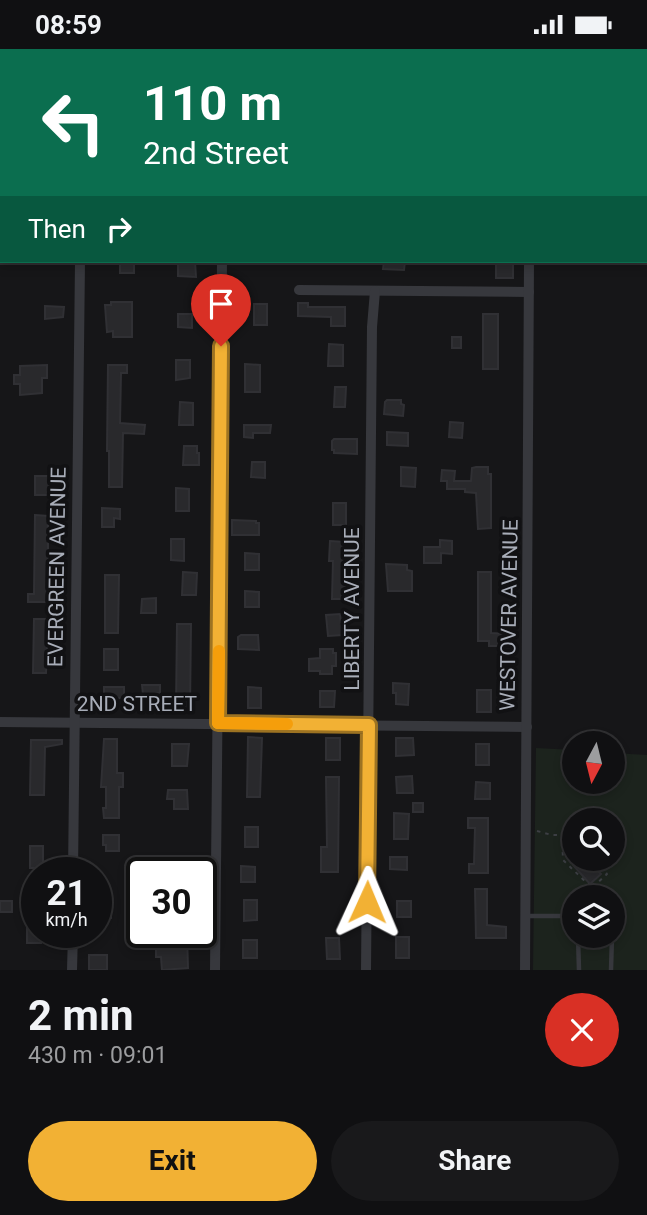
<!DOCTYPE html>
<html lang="en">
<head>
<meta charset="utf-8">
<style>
  :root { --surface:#101012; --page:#19191b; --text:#f1f3f6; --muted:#9c9d9f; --line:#303032; --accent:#f2b134 }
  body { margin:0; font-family:Roboto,sans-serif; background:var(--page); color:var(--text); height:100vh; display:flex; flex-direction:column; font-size:26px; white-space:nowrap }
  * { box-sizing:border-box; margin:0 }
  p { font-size:23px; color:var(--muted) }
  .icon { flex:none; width:38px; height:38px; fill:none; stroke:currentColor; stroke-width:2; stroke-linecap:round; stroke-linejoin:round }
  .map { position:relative; height:921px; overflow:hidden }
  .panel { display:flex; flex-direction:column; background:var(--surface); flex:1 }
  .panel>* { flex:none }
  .banner { position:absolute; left:0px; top:0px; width:648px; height:214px; box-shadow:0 4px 10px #0003,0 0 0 2px var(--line); background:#0b6e4f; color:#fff; overflow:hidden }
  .needle { width:46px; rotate:187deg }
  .tools { position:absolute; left:562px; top:682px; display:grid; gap:14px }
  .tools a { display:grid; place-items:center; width:63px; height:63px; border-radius:50%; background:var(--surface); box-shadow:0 4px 10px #0003,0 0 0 2px var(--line); font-size:35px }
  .speed { position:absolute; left:21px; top:808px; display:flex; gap:14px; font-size:35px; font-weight:700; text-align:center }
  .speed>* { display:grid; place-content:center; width:91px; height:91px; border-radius:50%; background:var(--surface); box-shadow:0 4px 10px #0003,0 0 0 2px var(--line); line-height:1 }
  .speed small { font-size:18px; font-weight:400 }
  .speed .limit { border:4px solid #111; border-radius:10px; background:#fff; color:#111 }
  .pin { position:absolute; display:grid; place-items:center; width:60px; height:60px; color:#fff; margin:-72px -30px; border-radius:50% 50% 50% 0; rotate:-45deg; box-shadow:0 0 7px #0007 }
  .pin .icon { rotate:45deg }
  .me { position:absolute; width:77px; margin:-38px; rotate:1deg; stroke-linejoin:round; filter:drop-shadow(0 0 5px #0008) }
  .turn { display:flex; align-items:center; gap:24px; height:147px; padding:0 28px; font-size:32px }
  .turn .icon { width:91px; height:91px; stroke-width:2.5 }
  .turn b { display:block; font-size:49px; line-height:60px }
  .then { display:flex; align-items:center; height:66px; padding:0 28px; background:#0003; gap:14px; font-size:26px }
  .round { display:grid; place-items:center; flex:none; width:74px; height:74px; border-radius:37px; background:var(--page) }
  .summary { display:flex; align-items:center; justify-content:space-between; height:119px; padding:0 28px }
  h1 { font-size:42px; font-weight:700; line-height:52px }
  .action { display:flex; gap:14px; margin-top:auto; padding:14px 28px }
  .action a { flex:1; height:80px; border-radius:42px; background:var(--accent); color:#111; font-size:28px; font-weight:700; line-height:80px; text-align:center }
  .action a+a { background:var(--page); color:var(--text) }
  .status { display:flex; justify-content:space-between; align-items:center; height:49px; padding:0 35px; background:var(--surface); direction:ltr }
  .status svg { height:19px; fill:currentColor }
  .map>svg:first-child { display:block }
  .green { fill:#1c231d; fill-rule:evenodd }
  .building { fill:#29292c; stroke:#303034; stroke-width:2 }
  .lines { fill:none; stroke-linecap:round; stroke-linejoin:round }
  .path { stroke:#3d3f44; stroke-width:2; stroke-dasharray:3.5 5; stroke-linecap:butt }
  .lane { stroke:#37383d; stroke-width:4.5 }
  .street { stroke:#37383d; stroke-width:10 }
  .primary { stroke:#53555c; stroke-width:14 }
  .route-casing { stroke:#9d7322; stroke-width:18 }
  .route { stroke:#f2b134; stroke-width:12 }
  .slow { stroke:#f59e0b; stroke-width:12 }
  .labels { text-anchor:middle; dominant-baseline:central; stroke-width:7; stroke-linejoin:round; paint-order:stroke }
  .street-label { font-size:21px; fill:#a8adb8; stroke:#111113 }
</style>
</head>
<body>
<div class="status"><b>08:59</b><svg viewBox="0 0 49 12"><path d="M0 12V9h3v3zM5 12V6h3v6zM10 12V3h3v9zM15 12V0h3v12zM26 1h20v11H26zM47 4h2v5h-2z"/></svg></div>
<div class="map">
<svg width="647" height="921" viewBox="0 0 647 921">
  <rect width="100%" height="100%" fill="#161618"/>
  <path class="green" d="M536 699 574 701V733H612L613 704 647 706V921H533ZM574 772H612V810H574ZM574 849H612V887H574Z"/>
  <g class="building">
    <rect x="120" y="212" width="14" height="12"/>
    <polygon points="178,212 195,212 196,228 178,227"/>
    <polygon points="384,212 405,212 404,221 383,220"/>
    <rect x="496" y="212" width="17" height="17"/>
    <polygon points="111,253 132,253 132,288 113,288 113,282 107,283 105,256 111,256"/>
    <polygon points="298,254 308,254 308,258 345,258 345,277 331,277 331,268 298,267"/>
    <rect x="254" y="255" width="13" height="21"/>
    <polygon points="45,257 64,258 63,268 45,270"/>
    <polygon points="178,265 192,265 192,279 178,278"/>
    <rect x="483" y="265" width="15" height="55"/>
    <rect x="452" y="288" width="9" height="11"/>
    <polygon points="329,295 343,296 343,317 328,317"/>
    <polygon points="176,311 190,311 190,329 176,331"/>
    <polygon points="245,315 260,316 260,343 245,343"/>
    <polygon points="47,316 47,329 42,329 42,344 20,346 20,335 14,335 14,326 20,326 20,317"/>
    <polygon points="108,316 127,316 127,324 121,324 120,374 145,376 144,385 123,384 122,438 109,438 109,402 107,402"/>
    <polygon points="335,338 346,338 345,358 334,358"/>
    <polygon points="387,351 401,351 401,355 404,356 403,367 384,365 385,353"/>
    <polygon points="180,353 193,354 193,376 179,376"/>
    <polygon points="450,373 463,374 462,389 449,388"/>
    <polygon points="244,376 271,376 270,384 253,384 253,389 244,388"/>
    <polygon points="387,383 408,384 408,397 387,396"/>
    <polygon points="334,390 357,390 357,405 334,404 334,401 332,401 332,392"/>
    <polygon points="184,397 197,397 197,404 199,404 199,416 183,416"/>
    <polygon points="252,413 265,413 265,429 251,428"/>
    <polygon points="401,418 416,419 415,438 401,437"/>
    <polygon points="476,418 488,418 488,425 491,425 491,479 478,480 476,444 465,443 465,440 447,440 447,432 441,432 442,421 455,422 454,432 471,432 472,419"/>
    <rect x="35" y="427" width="14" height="19"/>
    <polygon points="176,439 189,440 189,462 176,462"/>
    <rect x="333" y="454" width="13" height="22"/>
    <polygon points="102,459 120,460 120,470 114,469 114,478 102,478"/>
    <polygon points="35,466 48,467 48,553 28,553 28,545 34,545"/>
    <polygon points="232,471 256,472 256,474 259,474 259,486 232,486"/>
    <polygon points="171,490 184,490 184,512 171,511"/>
    <polygon points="440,491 452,492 452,505 441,504 441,514 424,514 424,498 440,498"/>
    <polygon points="330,492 344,493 343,529 346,529 345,550 332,550 333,512 329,512"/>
    <polygon points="245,504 259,505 259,521 245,521"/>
    <polygon points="386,515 407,516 407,521 412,522 412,542 388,542"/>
    <polygon points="183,523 197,524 196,546 182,546"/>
    <polygon points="478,523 491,523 491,584 507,585 507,596 504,597 489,597 489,592 478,592"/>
    <polygon points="105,526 119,526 118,584 105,584"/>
    <polygon points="245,542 259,543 259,558 245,558"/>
    <polygon points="156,549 156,564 141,564 142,550"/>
    <polygon points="340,565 342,586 328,587 326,566"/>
    <polygon points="34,570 48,570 46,624 33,624"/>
    <polygon points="177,575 191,575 190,659 176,659"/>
    <polygon points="241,586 258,586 259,601 238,600 238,588"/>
    <rect x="104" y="600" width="14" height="21"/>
    <polygon points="320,600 333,600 333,604 336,604 336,617 332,617 332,625 320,625 320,622 309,622 309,610 320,609"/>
    <polygon points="393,634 409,635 408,656 396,655 396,644 393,644"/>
    <polygon points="142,636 160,636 160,644 143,645"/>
    <polygon points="104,638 124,638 124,649 118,649 117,659 104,659"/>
    <polygon points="248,638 261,639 261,659 248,659"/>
    <rect x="477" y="641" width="14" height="22"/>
    <polygon points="320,642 335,642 334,658 320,658"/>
    <polygon points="248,688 262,689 260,748 247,748"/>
    <rect x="326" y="689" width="14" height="22"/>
    <polygon points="396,689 413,689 414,706 396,707"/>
    <polygon points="104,690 117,690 117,724 123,724 123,738 119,738 119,769 104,769 103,759 106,759 106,738 101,738"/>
    <polygon points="31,691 62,691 62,695 45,698 44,746 30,746"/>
    <polygon points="172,695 189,695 187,717 172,717"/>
    <rect x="476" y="695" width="13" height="21"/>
    <polygon points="412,727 413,744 397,744 396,728"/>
    <polygon points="326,728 339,728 338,823 321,823 321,798 327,798"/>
    <polygon points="476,733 490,734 490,750 475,750"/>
    <polygon points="168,741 187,741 188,760 174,760 174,750 167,750"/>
    <rect x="413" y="754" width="10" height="9"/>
    <polygon points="394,764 409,765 408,790 394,790"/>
    <polygon points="468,769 488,769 488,824 469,824 469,815 474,815 475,779 468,779"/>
    <rect x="245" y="778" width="13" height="20"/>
    <polygon points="103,786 119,786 119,802 106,802 106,796 103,796"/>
    <rect x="30" y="797" width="13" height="22"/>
    <polygon points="390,808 407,808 407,821 390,820"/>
    <polygon points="578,810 587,810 601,825 590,835 573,816"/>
    <rect x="173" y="814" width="13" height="10"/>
    <polygon points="241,817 255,818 255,833 241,833"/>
    <polygon points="475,840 487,840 487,876 506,878 506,889 476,889"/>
    <polygon points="98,846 111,846 111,869 98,868"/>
    <polygon points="244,851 257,851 257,871 244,872"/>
    <rect x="0" y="852" width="12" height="11"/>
    <rect x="397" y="852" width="14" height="16"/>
    <polygon points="27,874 37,874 37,884 41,884 41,894 27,894"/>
    <polygon points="161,885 187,885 188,919 162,921 161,908 156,908 156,899 161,899"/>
    <rect x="396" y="888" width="13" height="21"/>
    <polygon points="326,889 339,889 340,910 327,910"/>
    <rect x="243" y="891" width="14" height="18"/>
    <rect x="89" y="906" width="18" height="15"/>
  </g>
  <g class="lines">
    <g class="path">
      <polyline points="537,782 552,786 574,786"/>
      <polyline points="562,786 563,811 592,839 598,849"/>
      <polyline points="593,838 607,825 596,810"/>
    </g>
    <g class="lane">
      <polyline points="385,2 385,0"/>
      <polyline points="527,867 574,867"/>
      <polyline points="578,887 579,921"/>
      <polyline points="611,921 612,887"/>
    </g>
    <g class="street">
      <polyline points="83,0 83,2"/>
      <polyline points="224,0 224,2"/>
      <polyline points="299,241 529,243"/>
      <polyline points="0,673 527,678"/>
      <polyline points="73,824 80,212"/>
      <polyline points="72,921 73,884"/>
      <polyline points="215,921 222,212"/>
      <polyline points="366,921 372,278 375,242"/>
      <polyline points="525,921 529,212"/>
    </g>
    <g class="primary">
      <polyline points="427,0 431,2"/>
      <polyline points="646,39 647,39"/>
    </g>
  </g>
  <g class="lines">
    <g class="route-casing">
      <polyline id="route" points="221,297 218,674 369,676 367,853"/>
    </g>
    <use href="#route" class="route"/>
    <polyline class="slow" points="219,602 218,674 287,675"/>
  </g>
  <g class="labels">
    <g class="street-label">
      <text transform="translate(57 518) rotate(-89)">EVERGREEN AVENUE</text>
      <text transform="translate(352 560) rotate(-90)">LIBERTY AVENUE</text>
      <text transform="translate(509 566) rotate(-89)">WESTOVER AVENUE</text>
      <text x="137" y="655">2ND STREET</text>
    </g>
  </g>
</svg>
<div class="tools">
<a><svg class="needle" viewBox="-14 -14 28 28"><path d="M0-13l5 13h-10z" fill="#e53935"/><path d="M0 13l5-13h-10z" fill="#9c9d9f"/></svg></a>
<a><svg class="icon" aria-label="search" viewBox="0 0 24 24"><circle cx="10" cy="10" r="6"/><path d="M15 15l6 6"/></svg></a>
<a><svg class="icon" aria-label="layers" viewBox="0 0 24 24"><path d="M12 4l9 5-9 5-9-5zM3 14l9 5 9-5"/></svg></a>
</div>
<div class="speed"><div>21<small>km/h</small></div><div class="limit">30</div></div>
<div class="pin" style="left:221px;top:297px;background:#d93025"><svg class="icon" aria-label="arrive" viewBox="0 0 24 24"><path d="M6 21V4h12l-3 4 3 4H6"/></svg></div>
<svg class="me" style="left:367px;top:853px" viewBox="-20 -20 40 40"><path d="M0-17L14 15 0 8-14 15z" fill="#f2b134" stroke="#fff" stroke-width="4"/></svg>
<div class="banner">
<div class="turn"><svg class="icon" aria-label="left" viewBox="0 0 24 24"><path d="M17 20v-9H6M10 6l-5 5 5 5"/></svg><div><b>110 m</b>2nd Street</div></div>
<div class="then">Then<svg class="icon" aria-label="right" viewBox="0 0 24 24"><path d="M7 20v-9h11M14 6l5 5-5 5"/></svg></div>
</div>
</div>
<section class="panel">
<div class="summary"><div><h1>2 min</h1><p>430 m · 09:01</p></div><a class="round" style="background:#d93025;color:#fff"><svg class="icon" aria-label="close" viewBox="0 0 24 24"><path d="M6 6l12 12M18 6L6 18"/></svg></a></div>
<div class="action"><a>Exit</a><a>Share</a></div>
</section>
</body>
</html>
